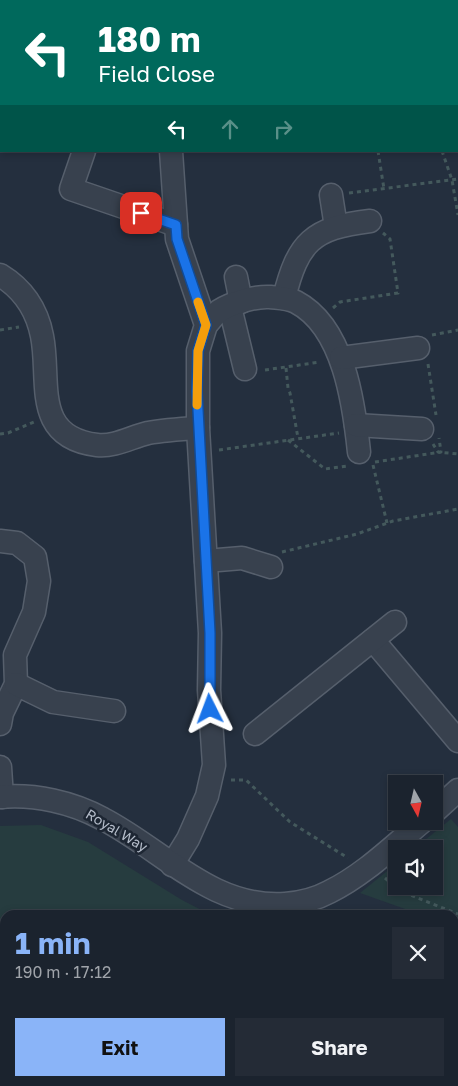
<!DOCTYPE html>
<html lang="en">
<head>
<meta charset="utf-8">
<style>
  :root { --surface:#1b232e; --page:#242b36; --text:#f1f3f6; --muted:#a0a4aa; --line:#39404a; --accent:#8ab4f8 }
  body { margin:0; font-family:"Golos Text",sans-serif; background:var(--page); color:var(--text); height:100vh; display:flex; flex-direction:column; font-size:19px; white-space:nowrap }
  * { box-sizing:border-box; margin:0 }
  p { font-size:16px; color:var(--muted) }
  .icon { flex:none; width:28px; height:28px; fill:none; stroke:currentColor; stroke-width:2; stroke-linecap:round; stroke-linejoin:round }
  .map { position:relative; flex:1; overflow:hidden }
  .side { position:absolute; left:0px; top:910px; width:459px; height:176px; display:flex; flex-direction:column; background:var(--surface); border-radius:15px 15px 0 0; box-shadow:0 2px 8px #0003,0 0 0 1px var(--line) }
  .side>* { flex:none }
  .top-card { position:absolute; left:0px; top:0px; width:459px; height:152px; box-shadow:0 2px 8px #0003,0 0 0 1px var(--line); background:#00695c; color:#fff; overflow:hidden }
  .needle { width:32px; rotate:172deg }
  .buttons { position:absolute; left:388px; top:775px; display:grid; gap:10px }
  .buttons a { display:grid; place-items:center; width:55px; height:55px; border-radius:0px; background:var(--surface); box-shadow:0 2px 8px #0003,0 0 0 1px var(--line); font-size:25px }
  .pin { position:absolute; display:grid; place-items:center; width:42px; height:42px; color:#fff; margin:-21px; border-radius:10px; box-shadow:0 2px 8px #0006 }
  .me { position:absolute; width:55px; margin:-28px; rotate:357deg; stroke-linejoin:round; filter:drop-shadow(0 0 4px #0008) }
  .turn { display:flex; align-items:center; gap:18px; height:105px; padding:0 15px; font-size:22px }
  .turn .icon { width:65px; height:65px; stroke-width:2.5 }
  .turn b { display:block; font-size:35px; line-height:42px }
  .lanes { display:flex; align-items:center; height:48px; padding:0 15px; background:#0003; justify-content:center; gap:25px; direction:ltr }
  .lanes .off { opacity:.35 }
  .round { display:grid; place-items:center; flex:none; width:52px; height:52px; border-radius:0px; background:var(--page) }
  .headline { display:flex; align-items:center; justify-content:space-between; height:85px; padding:0 15px }
  h1 { font-size:30px; font-weight:700; line-height:38px; color:var(--accent) }
  .cta { display:flex; gap:10px; margin-top:auto; padding:10px 15px }
  .cta a { flex:1; height:58px; border-radius:0px; background:var(--accent); color:#111; font-size:20px; font-weight:700; line-height:58px; text-align:center }
  .cta a+a { background:var(--page); color:var(--text) }
  .map>svg:first-child { display:block }
  .green { fill:#263c3f }
  .lines { fill:none; stroke-linecap:round; stroke-linejoin:round }
  .minor-casing { stroke:#565f6c; stroke-width:25 }
  .path { stroke:#44595c; stroke-width:3; stroke-dasharray:4 4; stroke-linecap:butt }
  .minor { stroke:#38414e; stroke-width:22 }
  .route-casing { stroke:#114b97; stroke-width:12 }
  .route { stroke:#1a73e8; stroke-width:9 }
  .slow { stroke:#f59e0b; stroke-width:9 }
  .labels { text-anchor:middle; dominant-baseline:central; stroke-width:5; stroke-linejoin:round; paint-order:stroke }
  .street-label { font-size:14px; fill:#b4bcc9; stroke:#1d2633 }
</style>
</head>
<body>
<div class="map">
<svg width="458" height="1086" viewBox="0 0 458 1086">
  <rect width="100%" height="100%" fill="#242f3e"/>
  <g class="green">
    <polygon points="299,0 458,0 458,56 458,1"/>
    <polygon points="451,819 458,827 458,928 454,926 454,915 422,915 360,893 396,864 396,886 434,886 434,849 414,849"/>
    <polygon points="41,825 88,842 182,900 211,915 5,915 5,937 0,934 0,826"/>
  </g>
  <g class="lines">
    <g class="minor-casing">
      <g id="minor">
        <polyline points="159,0 159,1"/>
        <polyline points="84,151 71,189 176,225"/>
        <polyline points="171,151 177,239 206,325 198,351 198,428 210,633 209,690 214,765 207,796 188,839 172,865"/>
        <polyline points="331,195 336,227"/>
        <path d="M0 275C23 289 37 310 42 336 51 380 31 437 97 445 115 447 131 437 148 433 164 430 181 429 198 428"/>
        <polyline points="236,277 241,302"/>
        <path d="M284 298C298 242 312 228 370 221"/>
        <polyline points="230,307 245,369"/>
        <path d="M206 325C210 321 214 315 219 311 231 303 256 296 270 297 278 298 288 298 296 302 344 327 354 404 359 452"/>
        <polyline points="341,358 418,348"/>
        <polyline points="356,425 422,429"/>
        <polyline points="0,541 17,543 35,557 39,581 34,612 15,655 16,684 2,713 0,724"/>
        <polyline points="206,561 242,558 271,567"/>
        <polyline points="373,640 458,741"/>
        <polyline points="16,684 53,702 114,711"/>
        <polyline points="255,734 395,622"/>
        <polyline points="0,767 2,797"/>
        <path d="M0 797C35 794 72 802 103 819 163 850 212 909 285 904 299 903 316 899 329 892 364 875 393 846 423 821"/>
        <polyline points="434,812 458,790"/>
        <polyline points="0,945 5,948"/>
        <polyline points="454,1046 458,1045"/>
        <polyline points="0,1081 5,1079"/>
        <polyline points="203,1086 212,1081"/>
      </g>
    </g>
    <g class="path">
      <polyline points="313,0 313,1"/>
      <polyline points="378,151 384,189"/>
      <polyline points="442,151 452,180 458,215"/>
      <polyline points="349,193 458,179"/>
      <polyline points="333,308 340,302 398,293 390,239 383,233"/>
      <polyline points="0,330 19,327"/>
      <polyline points="432,335 458,330"/>
      <polyline points="428,364 436,415"/>
      <polyline points="286,368 288,388 290,393 298,438"/>
      <polyline points="265,370 320,362"/>
      <polyline points="0,434 8,433 34,422"/>
      <polyline points="288,440 325,469 347,466"/>
      <polyline points="433,444 438,452 458,454"/>
      <polyline points="219,450 339,433"/>
      <polyline points="375,462 441,452 439,438"/>
      <polyline points="373,465 387,523"/>
      <polyline points="282,552 357,534 393,521 458,509"/>
      <polyline points="231,780 246,780 290,822 348,858"/>
      <polyline points="385,878 400,891 458,914"/>
    </g>
    <use href="#minor" class="minor"/>
  </g>
  <g class="lines">
    <g class="route-casing">
      <polyline id="route" points="141,213 176,225 177,239 206,325 198,351 197,391 210,633 210,709"/>
    </g>
    <use href="#route" class="route"/>
    <polyline class="slow" points="197,405 198,351 206,325 198,302"/>
  </g>
  <g class="labels">
    <g class="street-label">
      <text transform="translate(117 830) rotate(31)">Royal Way</text>
    </g>
  </g>
</svg>
<div class="buttons">
<a><svg class="needle" viewBox="-14 -14 28 28"><path d="M0-13l5 13h-10z" fill="#e53935"/><path d="M0 13l5-13h-10z" fill="#a0a4aa"/></svg></a>
<a><svg class="icon" aria-label="sound" viewBox="0 0 24 24"><path d="M4 9h4l5-4v14l-5-4H4zM17 9q2 3 0 6"/></svg></a>
</div>
<div class="pin" style="left:141px;top:213px;background:#d93025"><svg class="icon" aria-label="arrive" viewBox="0 0 24 24"><path d="M6 21V4h12l-3 4 3 4H6"/></svg></div>
<svg class="me" style="left:210px;top:709px" viewBox="-20 -20 40 40"><path d="M0-17L14 15 0 8-14 15z" fill="#1a73e8" stroke="#fff" stroke-width="4"/></svg>
<div class="top-card">
<div class="turn"><svg class="icon" aria-label="left" viewBox="0 0 24 24"><path d="M17 20v-9H6M10 6l-5 5 5 5"/></svg><div><b>180 m</b>Field Close</div></div>
<div class="lanes"><svg class="icon" aria-label="left" viewBox="0 0 24 24"><path d="M17 20v-9H6M10 6l-5 5 5 5"/></svg><svg class="icon off" aria-label="ahead" viewBox="0 0 24 24"><path d="M12 20V5M6 11l6-6 6 6"/></svg><svg class="icon off" aria-label="right" viewBox="0 0 24 24"><path d="M7 20v-9h11M14 6l5 5-5 5"/></svg></div>
</div>
<section class="side">
<div class="headline"><div><h1>1 min</h1><p>190 m · 17:12</p></div><a class="round"><svg class="icon" aria-label="close" viewBox="0 0 24 24"><path d="M6 6l12 12M18 6L6 18"/></svg></a></div>
<div class="cta"><a>Exit</a><a>Share</a></div>
</section>
</div>
</body>
</html>
